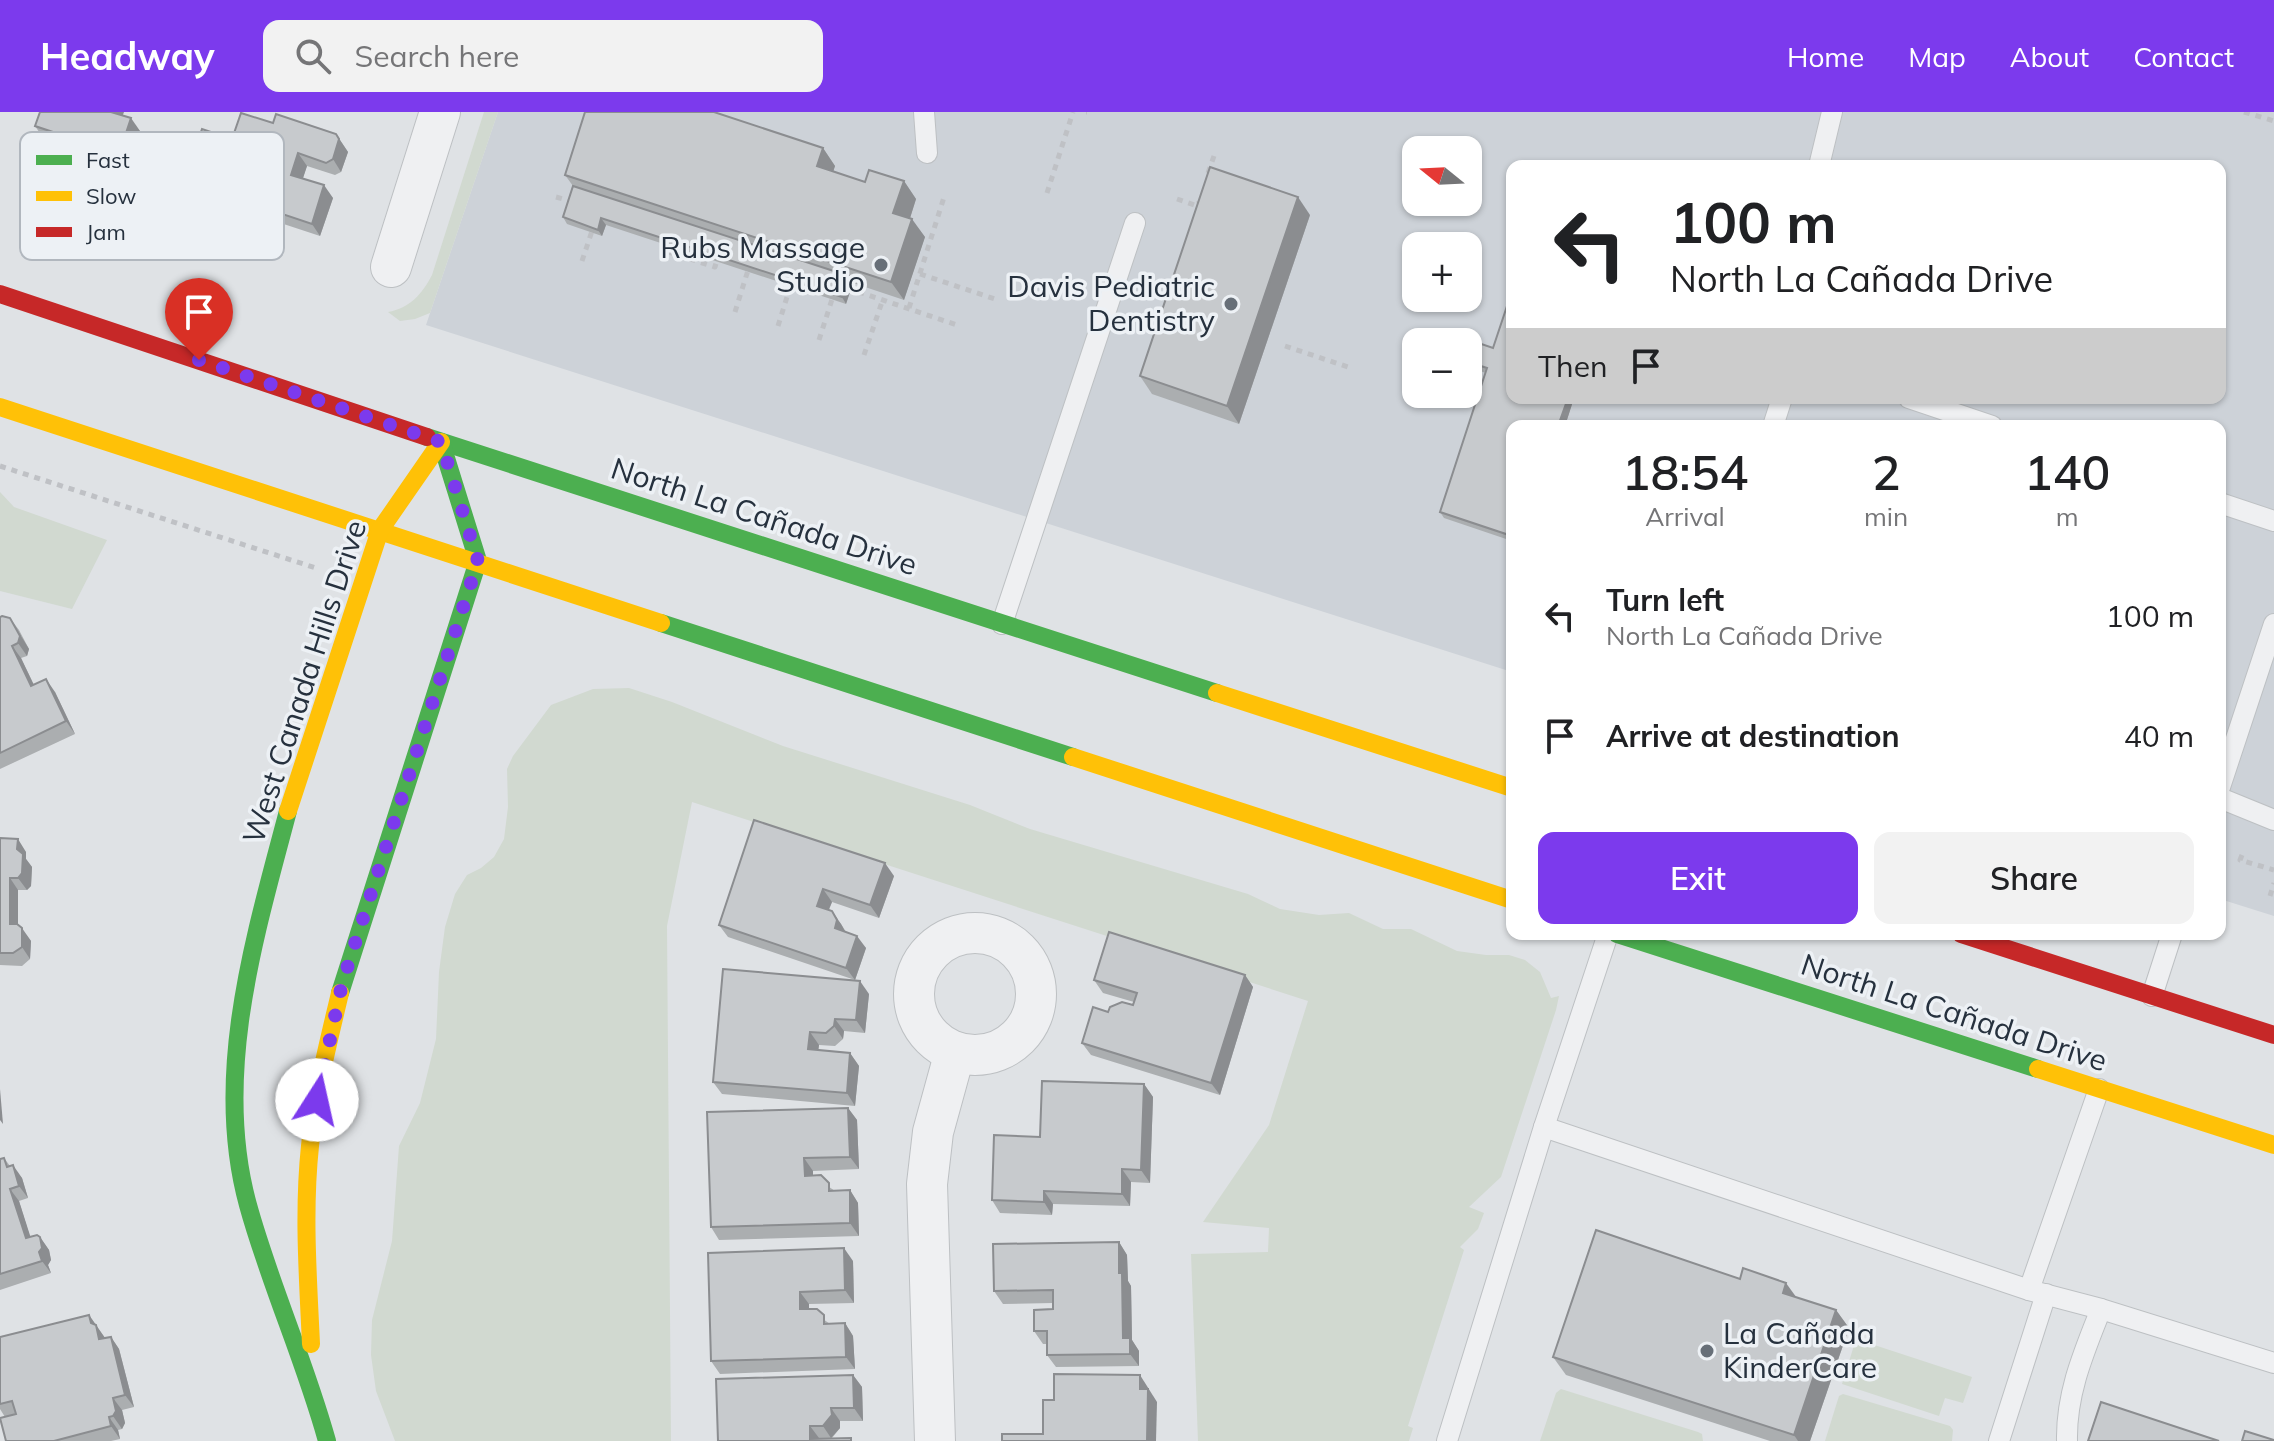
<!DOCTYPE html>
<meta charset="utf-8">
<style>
body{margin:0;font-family:Mulish,sans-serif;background:#f2f2f2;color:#202124;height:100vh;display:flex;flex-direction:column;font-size:30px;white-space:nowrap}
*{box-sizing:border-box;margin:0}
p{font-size:26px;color:#757577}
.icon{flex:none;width:44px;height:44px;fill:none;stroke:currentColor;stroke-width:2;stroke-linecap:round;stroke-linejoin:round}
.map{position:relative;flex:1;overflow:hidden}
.sheet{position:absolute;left:1506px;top:308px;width:720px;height:520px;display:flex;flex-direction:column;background:#fff;border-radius:16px;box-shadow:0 2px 6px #0004}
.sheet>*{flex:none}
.top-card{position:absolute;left:1506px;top:48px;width:720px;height:244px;border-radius:16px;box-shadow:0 2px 6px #0004;background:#fff;color:#202124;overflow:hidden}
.needle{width:52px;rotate:288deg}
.tools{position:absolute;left:1402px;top:24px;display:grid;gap:16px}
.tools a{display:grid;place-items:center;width:80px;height:80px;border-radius:16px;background:#fff;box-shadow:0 2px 6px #0004;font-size:40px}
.pin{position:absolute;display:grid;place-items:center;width:68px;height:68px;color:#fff;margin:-82px -34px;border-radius:50% 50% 50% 0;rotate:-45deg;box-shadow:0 0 8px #0007}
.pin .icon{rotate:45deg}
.me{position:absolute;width:88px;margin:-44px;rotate:10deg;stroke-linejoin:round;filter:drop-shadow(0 0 6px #0008)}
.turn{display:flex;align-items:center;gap:28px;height:168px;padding:0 32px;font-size:36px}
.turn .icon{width:104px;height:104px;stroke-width:2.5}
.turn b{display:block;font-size:56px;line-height:68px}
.then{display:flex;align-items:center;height:76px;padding:0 32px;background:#0003;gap:16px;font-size:30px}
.eta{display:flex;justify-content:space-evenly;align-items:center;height:136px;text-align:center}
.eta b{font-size:48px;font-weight:600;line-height:56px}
.button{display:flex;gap:16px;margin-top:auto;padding:16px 32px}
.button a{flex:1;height:92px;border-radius:16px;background:#7c3aed;color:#fff;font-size:32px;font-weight:600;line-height:92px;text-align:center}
.button a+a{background:#f2f2f2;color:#202124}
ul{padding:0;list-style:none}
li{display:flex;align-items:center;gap:24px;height:120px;padding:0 32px}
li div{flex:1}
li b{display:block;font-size:30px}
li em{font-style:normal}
header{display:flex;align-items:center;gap:48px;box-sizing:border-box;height:112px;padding:0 40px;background:#7c3aed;color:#fff}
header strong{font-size:38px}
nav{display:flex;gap:44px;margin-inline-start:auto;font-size:28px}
.search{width:560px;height:72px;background:#f2f2f2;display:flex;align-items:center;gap:20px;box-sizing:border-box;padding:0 28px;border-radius:16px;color:#757577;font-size:30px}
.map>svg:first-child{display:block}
</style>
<header>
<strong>Headway</strong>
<div class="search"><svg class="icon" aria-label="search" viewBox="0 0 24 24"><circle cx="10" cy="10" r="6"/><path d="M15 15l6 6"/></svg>Search here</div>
<nav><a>Home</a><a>Map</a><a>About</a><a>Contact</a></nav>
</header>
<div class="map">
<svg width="2274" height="1329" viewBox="0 0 2274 1329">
<rect width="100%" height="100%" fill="#dfe2e5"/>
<path fill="#cdd2d8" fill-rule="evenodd" d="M498 0H2274V804L2220 787V314H1512V560L426 213ZM1416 38H1468V90H1416ZM1512 54H2220V286H1512ZM1416 134H1468V186H1416ZM1416 230H1468V282H1416Z"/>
<g fill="#d1d9d0">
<path d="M484 0H498L430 201 415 207 400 209 388 200C410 196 422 182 432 163Z"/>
<polygon points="0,380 14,395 107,428 72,497 0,479"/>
<polygon points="629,576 672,590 783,634 970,693 1030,717 1248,782 1280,797 1319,803 1349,801 1383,817 1411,817 1457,839 1486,843 1509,843 1525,848 1540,860 1551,886 1559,884 1556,898 1501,1065 1469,1095 1484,1101 1478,1117 1460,1135 1464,1138 1408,1314 1413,1316 1409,1329 1198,1329 1191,1142 1268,1140 1269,1116 1203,1110 1269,1013 1308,889 692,690 667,814 671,1329 395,1329 376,1279 371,1243 372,1208 392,1129 399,1034 420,991 436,927 439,860 445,815 455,782 467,763 481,756 494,745 504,727 508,695 507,657 513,644 551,593 593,577"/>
<polygon points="1856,1227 1972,1265 1963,1291 1945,1286 1939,1304 1842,1272"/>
<polygon points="1561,1277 1698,1320 1702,1322 1703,1329 1540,1329 1556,1281"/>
<polygon points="1843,1282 1950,1314 1953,1318 1952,1329 1825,1329 1839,1284"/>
</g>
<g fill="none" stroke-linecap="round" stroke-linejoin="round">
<g stroke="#bdc0c3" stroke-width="22">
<g id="lane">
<polyline points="924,0 927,41"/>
<polyline points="1819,54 1832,0"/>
<polyline points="1909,286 1992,314"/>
<polyline points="1773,314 1782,286"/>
<polyline points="2220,391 2274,409"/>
<polyline points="1002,512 1135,111"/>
<polyline points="2220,675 2274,512"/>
<polyline points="2220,686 2274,708"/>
<polyline points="2152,884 2172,822"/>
<polyline points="1544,1015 2029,1178 2101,1197 2274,1251"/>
<polyline points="2029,1178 2099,977"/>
<polyline points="1447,1329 1544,1015 1608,822"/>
<polyline points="1999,1329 2046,1182"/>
<path d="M2067 1329C2066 1281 2084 1240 2101 1197"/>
</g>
</g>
<g stroke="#bdc0c3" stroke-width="42">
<g id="street">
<polyline points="391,155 440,0"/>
<circle cx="975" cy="882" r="61"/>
<polyline points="935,1329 927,1072 933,1020 955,940"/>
</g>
</g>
<g stroke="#bfc1c5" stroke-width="5" stroke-dasharray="6 6" stroke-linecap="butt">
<polyline points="1086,0 1087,0"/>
<polyline points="2244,0 2274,9"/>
<polyline points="1208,61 1214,44"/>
<polyline points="1047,81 1073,0"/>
<polyline points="556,85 574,90"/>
<polyline points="1177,87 1197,94 1199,90"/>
<polyline points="667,129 665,139 715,155 718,145"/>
<polyline points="582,149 593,116"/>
<polyline points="920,162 998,188"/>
<polyline points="847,176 960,214"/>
<polyline points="909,196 945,82"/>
<polyline points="735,200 749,155"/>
<polyline points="778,214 792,169"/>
<polyline points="819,228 834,181"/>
<polyline points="1285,234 1351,256"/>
<polyline points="864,243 883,187"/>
<polyline points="0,354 319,457"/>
<polyline points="2242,743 2240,748 2274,758"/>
<polyline points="2270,784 2274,771"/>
</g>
<use href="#lane" stroke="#eff0f2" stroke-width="20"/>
<use href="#street" stroke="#eff0f2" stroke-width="40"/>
<g stroke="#4caf50" stroke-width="18">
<polyline points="427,325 1217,581"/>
<polyline points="661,511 1073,645"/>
<path d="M288 699C255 824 212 963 248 1093 270 1173 305 1249 327 1329"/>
<polyline points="1617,822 2038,957"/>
<polyline points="340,881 478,449 441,330"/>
</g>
<g stroke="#ffc107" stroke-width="18">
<polyline points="0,295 661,511"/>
<polyline points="1217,581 1512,676"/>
<polyline points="1073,645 1512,788"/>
<polyline points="288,699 380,418 441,330"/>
<polyline points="2038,957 2274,1033"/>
<path d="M311 1232C308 1166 303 1100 310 1034 315 982 328 932 340 881"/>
</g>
<g stroke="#c62828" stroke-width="18">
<polyline points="0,182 427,325"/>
<polyline points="1961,822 2274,923"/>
</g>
</g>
<g fill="#abaeb0">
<polygon points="122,4 140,19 128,55 44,27 35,14"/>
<polygon points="273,11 336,22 348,40 341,60 335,63 307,54 303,66 333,86 320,124 193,82 184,69"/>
<polygon points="823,36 835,54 833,60 865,70 904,69 916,87 910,106 925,125 904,188 853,171 846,192 606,113 602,124 567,112 563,105 573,74 565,63"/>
<polygon points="1310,103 1239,312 1152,282 1140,264"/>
<polygon points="1468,230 1493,236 1512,286 1574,286 1565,314 1512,314 1512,429 1444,406 1440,400 1486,261 1468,255"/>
<polygon points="0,505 10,506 19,518 29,537 27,544 21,546 34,573 55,580 75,622 0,657"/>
<polygon points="754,708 894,764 879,806 832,790 829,798 841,812 846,820 866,836 855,868 728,825 719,813"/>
<polygon points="0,726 26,740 26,747 32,755 31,774 27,778 18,778 18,813 31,829 30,847 22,854 0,853"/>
<polygon points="1245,863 1253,875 1220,983 1091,943 1082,931 1108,900 1133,893 1134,890 1103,881 1094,868"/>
<polygon points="869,882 865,921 844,919 843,927 835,934 819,933 818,938 850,941 859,954 855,994 722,982 713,970"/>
<polygon points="1144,972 1153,985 1150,1071 1131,1070 1130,1094 1053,1092 1052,1103 1000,1101 992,1088 1040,1025"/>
<polygon points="848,996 857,1008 859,1057 813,1059 813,1064 835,1079 850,1078 858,1091 859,1124 719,1128 711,1115"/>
<polygon points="4,1046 10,1054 22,1066 28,1086 19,1089 30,1125 40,1125 49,1138 51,1148 48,1153 51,1161 0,1178 0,1047"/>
<polygon points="1119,1130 1127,1143 1128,1169 1131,1174 1132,1228 1139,1239 1139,1254 1056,1255 1047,1243 1047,1232 1043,1232 1034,1219 1053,1197 1053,1191 1003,1192 994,1179"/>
<polygon points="708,1141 853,1149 854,1191 809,1192 809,1197 830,1212 845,1211 853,1224 855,1257 720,1262 711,1249"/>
<polygon points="1740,1167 1836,1198 1849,1216 1810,1329 1770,1329 1566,1263 1553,1245"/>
<polygon points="89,1203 105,1226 111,1225 119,1237 134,1295 122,1298 125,1311 122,1317 118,1318 120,1327 111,1329 6,1329 5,1305 0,1297 0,1225"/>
<polygon points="853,1263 862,1275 863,1309 840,1309 840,1316 832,1326 718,1329"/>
</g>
<g fill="#8b8d90">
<polygon points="111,0 124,0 119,13"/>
<polygon points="131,6 140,19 128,55 119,42"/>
<polygon points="336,22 348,40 341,60 333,47"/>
<polygon points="823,36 835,54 829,72 817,54"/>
<polygon points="298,41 307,54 300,75 291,63"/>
<polygon points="904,69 916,87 906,119 893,101"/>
<polygon points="324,73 333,86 320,124 312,112"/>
<polygon points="1298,85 1310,103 1239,312 1227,294"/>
<polygon points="601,106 606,113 602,124 598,118"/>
<polygon points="912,107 925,125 904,188 891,170"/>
<polygon points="849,164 853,171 846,192 842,185"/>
<polygon points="1568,286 1574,286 1565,314 1558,314"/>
<polygon points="10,506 29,537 27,544 18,531"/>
<polygon points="12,534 21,546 40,586 31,574"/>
<polygon points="46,567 55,580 75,622 66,609"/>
<polygon points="18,727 26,740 26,747 32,755 31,774 27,778 18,766"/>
<polygon points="885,751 894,764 879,806 870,793"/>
<polygon points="10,766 18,778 18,825 10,812"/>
<polygon points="823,777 832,790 825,806 817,794"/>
<polygon points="832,799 841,812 846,821 835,816"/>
<polygon points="22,816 31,829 30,847 22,835"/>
<polygon points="857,824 866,836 855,868 846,856"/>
<polygon points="1245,863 1253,875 1220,983 1211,971"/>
<polygon points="860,869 869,882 865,921 856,908"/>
<polygon points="835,907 844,919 843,927 834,914"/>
<polygon points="810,920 819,933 817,950 808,937"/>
<polygon points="850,941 859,954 855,994 847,981"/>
<polygon points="1144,972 1153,985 1150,1071 1141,1058"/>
<polygon points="0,977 3,1012 0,1008"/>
<polygon points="848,996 857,1008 859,1057 850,1045"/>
<polygon points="804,1046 813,1059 813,1077 805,1064"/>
<polygon points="13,1053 22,1066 28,1086 19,1074"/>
<polygon points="1122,1057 1131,1070 1130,1094 1122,1082"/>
<polygon points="10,1077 19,1089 35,1139 26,1126"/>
<polygon points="850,1078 858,1091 859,1124 850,1111"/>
<polygon points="1044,1079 1053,1092 1052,1103 1044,1090"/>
<polygon points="40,1125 49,1138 51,1148 48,1153 51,1161 42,1149 39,1140"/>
<polygon points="1119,1130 1127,1143 1128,1169 1131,1174 1132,1228 1139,1239 1139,1254 1130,1242 1123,1226 1119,1161"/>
<polygon points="844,1136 853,1149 854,1191 845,1178"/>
<polygon points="1786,1171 1799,1189 1783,1181"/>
<polygon points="800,1180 809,1192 809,1209 800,1197"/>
<polygon points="1836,1198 1849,1216 1810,1329 1798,1329 1794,1323"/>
<polygon points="89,1203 105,1226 99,1227 91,1211"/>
<polygon points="845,1211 853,1224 855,1257 846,1245"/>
<polygon points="111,1225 119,1237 134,1295 125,1283"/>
<polygon points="853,1263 862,1275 863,1309 854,1296"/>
<polygon points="1140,1263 1157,1290 1156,1329 1147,1329 1140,1277"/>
<polygon points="113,1286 122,1298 125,1311 122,1317 113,1304"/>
<polygon points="831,1296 840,1309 840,1316 831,1326 823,1314"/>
<polygon points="109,1305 118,1318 120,1327 111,1314"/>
<polygon points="810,1314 819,1326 810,1327"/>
</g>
<g fill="#c7cacd" stroke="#8b8d90" stroke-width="2">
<polygon points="40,0 111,0 131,6 119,42 35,14"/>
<polygon points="585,0 714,0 823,36 817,54 865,70 869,58 904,69 893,101 912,107 891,170 565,63"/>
<polygon points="241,1 273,11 276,2 336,22 339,27 333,47 326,51 298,41 291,63 324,73 312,112 184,69 202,17 232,27"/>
<polygon points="1210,55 1298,85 1227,294 1140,264"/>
<polygon points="573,74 849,164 842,185 601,106 598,118 563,105"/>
<polygon points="1512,179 1512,286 1568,286 1558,314 1512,314 1512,424 1440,400 1487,256 1468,250 1468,230 1453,230 1455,223 1493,236"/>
<polygon points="2,504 10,506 20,524 18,531 12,534 31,574 46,567 66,609 0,641 0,505"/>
<polygon points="754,708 885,751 870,793 823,777 817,794 832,799 837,808 835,816 857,824 846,856 719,813"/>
<polygon points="0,726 18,727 17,737 23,742 22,761 18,766 10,766 10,812 17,812 22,816 22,835 13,841 0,841"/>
<polygon points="1109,820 1245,863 1211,971 1082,931 1093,895 1108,900 1110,895 1122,890 1133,893 1137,881 1094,868"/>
<polygon points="723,857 860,869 856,908 835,907 834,914 826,921 810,920 808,937 850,941 847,981 713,970"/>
<polygon points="1042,969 1144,972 1141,1058 1122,1057 1122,1082 1044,1079 1044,1090 992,1088 994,1023 1040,1025"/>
<polygon points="848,996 850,1045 804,1046 805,1064 821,1063 829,1071 829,1079 850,1078 850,1111 711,1115 707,1000"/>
<polygon points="4,1046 7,1055 13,1053 19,1074 10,1077 26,1126 37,1123 40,1125 42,1136 39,1140 42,1149 0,1162 0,1047"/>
<polygon points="1596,1118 1740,1167 1743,1156 1786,1171 1783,1181 1836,1198 1794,1323 1553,1245"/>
<polygon points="1119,1130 1119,1161 1122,1161 1123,1226 1130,1226 1130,1242 1047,1243 1047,1219 1034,1219 1034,1198 1053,1197 1053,1178 994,1179 993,1132"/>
<polygon points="844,1136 845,1178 800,1180 800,1197 817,1197 824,1203 824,1212 845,1211 846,1245 711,1249 708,1141"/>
<polygon points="89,1203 91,1211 96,1213 99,1227 111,1225 125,1283 113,1286 116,1299 113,1304 109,1305 111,1314 54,1329 6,1329 0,1306 16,1302 12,1289 0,1292 0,1225"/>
<polygon points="1054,1262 1140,1263 1140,1277 1148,1277 1147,1329 1002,1329 1002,1322 1043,1322 1043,1288 1054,1288"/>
<polygon points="853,1263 854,1296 831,1296 832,1303 823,1314 810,1314 810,1327 851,1326 851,1329 718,1329 716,1267"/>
<polygon points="2101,1290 2219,1329 2088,1329"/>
<polygon points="2245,1319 2274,1328 2274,1329 2242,1329"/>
</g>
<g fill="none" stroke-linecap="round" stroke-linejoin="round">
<polyline stroke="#7c3aed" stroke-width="14" stroke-dasharray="0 25.2" points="199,248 441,330 478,449 342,872 317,988"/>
</g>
<g fill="#676f78" stroke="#edf1f5" stroke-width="3">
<circle cx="881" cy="153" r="8"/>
<circle cx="1231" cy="192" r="8"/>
<circle cx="1707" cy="1239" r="8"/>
</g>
<g text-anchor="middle" stroke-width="7" stroke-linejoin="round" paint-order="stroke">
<g font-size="30" fill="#26313e" stroke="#edf1f5" text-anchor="end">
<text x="865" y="146">Rubs Massage<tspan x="865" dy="34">Studio</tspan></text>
<text x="1215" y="185">Davis Pediatric<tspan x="1215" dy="34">Dentistry</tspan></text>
<text x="1723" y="1232" text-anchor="start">La Cañada<tspan x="1723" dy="34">KinderCare</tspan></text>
</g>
<g font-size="30" fill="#26313e" stroke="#edf1f5">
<text transform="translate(764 405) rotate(18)" y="10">North La Cañada Drive</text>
<text transform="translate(305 570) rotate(-72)" y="10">West Canada Hills Drive</text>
<text transform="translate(1954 901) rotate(18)" y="10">North La Cañada Drive</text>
</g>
</g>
<rect x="20" y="20" width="264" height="128" rx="12" fill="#edf1f5" stroke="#b1b7be" stroke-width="2"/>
<rect x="36" y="43" width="36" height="10" fill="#4caf50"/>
<rect x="36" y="79" width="36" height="10" fill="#ffc107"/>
<rect x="36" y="115" width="36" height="10" fill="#c62828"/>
<g font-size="22" fill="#26313e">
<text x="86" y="56">Fast</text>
<text x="86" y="92">Slow</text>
<text x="86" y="128">Jam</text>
</g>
</svg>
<div class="tools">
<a><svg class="needle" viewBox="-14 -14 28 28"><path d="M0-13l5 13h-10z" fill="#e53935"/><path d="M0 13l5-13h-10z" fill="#757577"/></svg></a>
<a>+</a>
<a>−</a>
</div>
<div class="pin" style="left:199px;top:248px;background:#d93025"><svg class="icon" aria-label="arrive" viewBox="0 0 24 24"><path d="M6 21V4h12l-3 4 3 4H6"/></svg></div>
<svg class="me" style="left:317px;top:988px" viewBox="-20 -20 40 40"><circle r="19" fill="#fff"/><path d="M0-13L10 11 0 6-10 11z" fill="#7c3aed"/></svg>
<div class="top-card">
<div class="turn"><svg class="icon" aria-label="left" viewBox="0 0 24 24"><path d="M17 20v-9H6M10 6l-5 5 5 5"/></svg><div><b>100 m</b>North La Cañada Drive</div></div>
<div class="then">Then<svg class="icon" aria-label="arrive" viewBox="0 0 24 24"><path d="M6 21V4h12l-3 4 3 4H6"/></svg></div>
</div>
<section class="sheet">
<div class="eta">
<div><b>18:54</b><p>Arrival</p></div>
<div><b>2</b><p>min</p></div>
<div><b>140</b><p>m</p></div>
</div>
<ul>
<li><svg class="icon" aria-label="left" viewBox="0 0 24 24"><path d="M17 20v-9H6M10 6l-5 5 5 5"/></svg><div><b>Turn left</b><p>North La Cañada Drive</p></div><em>100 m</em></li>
<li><svg class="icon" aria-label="arrive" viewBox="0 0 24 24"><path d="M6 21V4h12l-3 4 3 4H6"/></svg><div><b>Arrive at destination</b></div><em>40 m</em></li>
</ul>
<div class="button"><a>Exit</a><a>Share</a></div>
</section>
</div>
